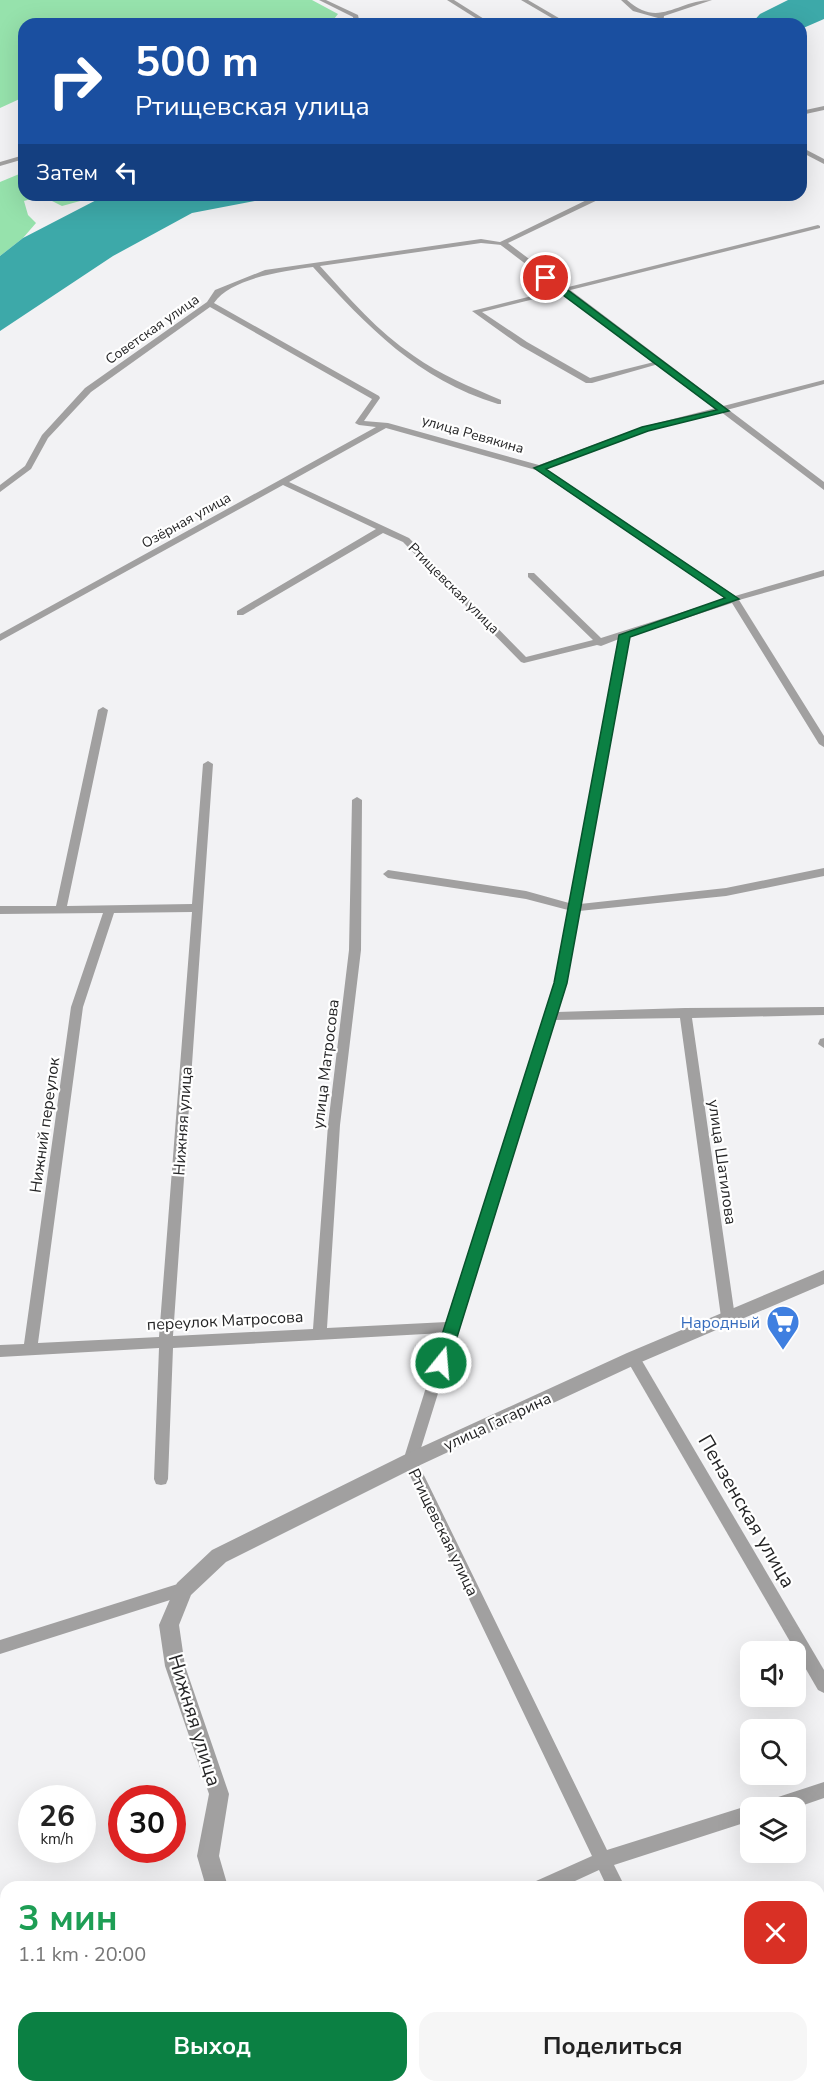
<!DOCTYPE html>
<html lang="ru">
<meta charset="utf-8">
<style>
body{margin:0;font-family:"Nunito Sans",sans-serif;background:#f6f6f6;color:#222;height:100vh;display:flex;flex-direction:column;font-size:22px;white-space:nowrap}
*{box-sizing:border-box;margin:0}
p{font-size:20px;color:#767676}
.icon{flex:none;width:33px;height:33px;fill:none;stroke:currentColor;stroke-width:2;stroke-linecap:round;stroke-linejoin:round}
.map{position:relative;flex:1;overflow:hidden}
.side{position:absolute;left:0px;top:1881px;width:825px;height:212px;display:flex;flex-direction:column;background:#fff;border-radius:18px 18px 0 0;box-shadow:0 6px 24px #0002}
.side>*{flex:none}
.top-card{position:absolute;left:18px;top:18px;width:789px;height:183px;border-radius:18px;box-shadow:0 6px 24px #0002;background:#1a4fa0;color:#fff;overflow:hidden}
.tools{position:absolute;left:740px;top:1641px;display:grid;gap:12px}
.tools a{display:grid;place-items:center;width:66px;height:66px;border-radius:12px;background:#fff;box-shadow:0 6px 24px #0002;font-size:30px}
.speed{position:absolute;left:18px;top:1785px;display:flex;gap:12px;font-size:30px;font-weight:700;text-align:center}
.speed>*{display:grid;place-content:center;width:78px;height:78px;border-radius:50%;background:#fff;box-shadow:0 6px 24px #0002;line-height:1}
.speed small{font-size:15px;font-weight:400}
.speed .limit{border:9px solid #d22;background:#fff;color:#111}
.pin{position:absolute;display:grid;place-items:center;width:51px;height:51px;color:#fff;margin:-26px;border:3px solid #fff;border-radius:50%;box-shadow:0 2px 6px #0007}
.me{position:absolute;width:66px;margin:-33px;rotate:17deg;stroke-linejoin:round;filter:drop-shadow(0 0 4px #0008)}
.turn{display:flex;align-items:center;gap:21px;height:126px;padding:0 18px;font-size:27px}
.turn .icon{width:78px;height:78px;stroke-width:2.5}
.turn b{display:block;font-size:42px;line-height:51px}
.then{display:flex;align-items:center;height:57px;padding:0 18px;background:#0003;gap:12px;font-size:22px}
.round{display:grid;place-items:center;flex:none;width:63px;height:63px;border-radius:18px;background:#f6f6f6}
.overview{display:flex;align-items:center;justify-content:space-between;height:102px;padding:0 18px}
h1{font-size:36px;font-weight:700;line-height:45px;color:#1e9e55}
.button{display:flex;gap:12px;margin-top:auto;padding:12px 18px}
.button a{flex:1;height:69px;border-radius:18px;background:#0b8043;color:#fff;font-size:24px;font-weight:700;line-height:69px;text-align:center}
.button a+a{background:#f6f6f6;color:#222}
.map>svg:first-child{display:block}
</style>
<div class="map">
<svg width="824" height="2092" viewBox="0 0 824 2092">
<rect width="100%" height="100%" fill="#f2f2f4"/>
<g fill="#96e2ac">
<polygon points="0,0 312,0 338,14 330,24 24,24 24,97 0,108"/>
<polygon points="24,172 24,195 102,195 62,206 42,196 24,201 28,215 36,223 23,238 0,256 0,182"/>
</g>
<g fill="#3da9a9">
<polygon points="788,0 824,0 824,19 801,29 801,24 751,24 760,14"/>
<polygon points="106,195 286,195 192,213 113,256 0,331 0,256 23,238"/>
</g>
<g fill="none" stroke-linecap="round" stroke-linejoin="round">
<g fill="#a1a0a0" fill-rule="evenodd">
<polygon points="319,0 326,0 358,15 360,24 354,24 353,17"/>
<polygon points="447,0 454,0 492,24 485,24"/>
<polygon points="521,0 528,0 569,24 562,24"/>
<path d="M621 0H627C659 29 677 0 712 0L664 16 663 24H657L658 18 633 11Z"/>
<polygon points="801,147 824,159 824,164 801,152"/>
<polygon points="24,155 24,159 0,166 0,162"/>
<polygon points="818,225 820,226 820,228 482,312 527,342 590,378 658,361 662,363 592,383 586,383 521,346 472,311"/>
<path d="M481 239 506 243 502 245 481 243 320 266C349 298 378 332 414 356 440 375 471 387 501 400V404H498C417 379 368 327 313 267 284 271 231 278 214 303L379 396 380 398 364 421 388 423 539 465 642 427 824 380V384L648 431 545 469 735 596 824 570V576L739 600 824 736V747L819 744 732 603 629 637 580 904 726 888 824 868V876L726 896 579 911 566 983 557 1012 685 1008 824 1007V1015L692 1018 735 1317 733 1321 728 1323 723 1321 721 1317 680 1018 554 1020 417 1461 607 1850 750 1805 756 1807 750 1808V1821L614 1865 625 1887H607L599 1870 562 1887H533L536 1881 592 1856 403 1461 443 1333 173 1348 168 1479 166 1484 161 1485 156 1484 154 1479 159 1348 0 1357V1345L24 1344 71 1007 103 913 0 914V906H56L98 710 103 707 108 710 67 906 192 904 203 764 208 761 213 764 173 1336 313 1329 328 1125 349 950 352 800 357 797 362 800 361 950 340 1125 327 1328 447 1322 554 983 568 910 526 899 388 878 383 874 388 870 526 891 569 903 619 639 601 646 597 645 524 663 521 662 403 542 383 533 243 615H237V611L376 529 283 485 0 641V634L376 427 359 425 355 423 372 399 210 307 91 392 48 438 31 469 0 492V485L25 466 42 435 85 388 207 302 215 290 265 270ZM386 428 536 470 727 598 601 638 534 573H528V577L593 640 526 657 409 538 289 482ZM192 912 159 1337 38 1343 83 1007 114 913Z"/>
<polygon points="824,1038 824,1048 818,1044 820,1039"/>
<polygon points="633,1352 638,1354 824,1670 824,1693 818,1690 628,1362 626,1358 628,1354"/>
<polygon points="184,1582 189,1584 192,1589 189,1594 0,1654 0,1640"/>
<polygon points="824,1782 824,1798 795,1808 761,1808 763,1802 769,1800"/>
<polygon points="712,2086 731,2086 733,2092 714,2092"/>
</g>
<g fill="#a1a0a0" fill-rule="evenodd">
<polygon points="824,106 824,110 801,115 801,111"/>
<polygon points="597,195 608,195 508,243 824,482 824,490 498,243"/>
<polygon points="824,1270 824,1284 639,1363 416,1467 226,1562 191,1595 179,1625 185,1666 229,1794 219,1856 228,1887 206,1887 197,1856 209,1794 165,1666 159,1625 177,1583 212,1550 404,1455 627,1353"/>
<polygon points="311,2086 334,2086 337,2092 313,2092"/>
</g>
</g>
<polygon fill="#0b8043" stroke="#07532c" stroke-width="1.5" points="543,276 549,276 729,411 648,431 546,469 739,599 630,637 567,983 449,1363 447,1368 435,1368 433,1363 554,983 619,635 725,598 534,468 642,427 717,410 543,280"/>
<defs>
<g id="supermarket-pin" transform="scale(1.725)"><path d="M0 17L-7.5 6A9.5 9.5 0 1 1 7.5 6Z" fill="#3f7fe0" stroke="#fff"/><path d="M-6-5.5h2.5l.6 2H6L4.5 2H-2.5L-4.4-4H-6ZM-1.5 3.2a1.3 1.3 0 1 0 .1 0ZM3 3.2a1.3 1.3 0 1 0 .1 0Z" fill="#fff"/></g>
</defs>
<g fill-rule="evenodd">
<use href="#supermarket-pin" x="783" y="1322"/>
</g>
<g text-anchor="middle" stroke-width="4.5" stroke-linejoin="round" paint-order="stroke">
<g font-size="14" fill="#252526" stroke="#fff">
<text transform="translate(152 329) rotate(-35)" y="5">Советская улица</text>
<text transform="translate(473 434) rotate(16)" y="5">улица Ревякина</text>
<text transform="translate(186 520) rotate(-29)" y="5">Озёрная улица</text>
<text transform="translate(454 588) rotate(45)" y="5">Ртищевская улица</text>
</g>
<g font-size="16" fill="#252526" stroke="#fff">
<text transform="translate(325 1064) rotate(-83)" y="6">улица Матросова</text>
<text transform="translate(182 1121) rotate(-86)" y="6">Нижняя улица</text>
<text transform="translate(44 1125) rotate(-82)" y="6">Нижний переулок</text>
<text transform="translate(723 1162) rotate(82)" y="6">улица Шатилова</text>
<text transform="translate(225 1320) rotate(-3)" y="6">переулок Матросова</text>
<text transform="translate(497 1421) rotate(-25)" y="6">улица Гагарина</text>
<text transform="translate(444 1532) rotate(64)" y="6">Ртищевская улица</text>
</g>
<g font-size="16" fill="#366cbe" stroke="#fff" text-anchor="end">
<text x="760" y="1328">Народный</text>
</g>
<g font-size="20" fill="#252526" stroke="#fff">
<text transform="translate(747 1511) rotate(60)" y="7">Пензенская улица</text>
<text transform="translate(195 1720) rotate(73)" y="7">Нижняя улица</text>
</g>
</g>
</svg>
<div class="tools">
<a><svg class="icon" aria-label="sound" viewBox="0 0 24 24"><path d="M4 9h4l5-4v14l-5-4H4zM17 9q2 3 0 6"/></svg></a>
<a><svg class="icon" aria-label="search" viewBox="0 0 24 24"><circle cx="10" cy="10" r="6"/><path d="M15 15l6 6"/></svg></a>
<a><svg class="icon" aria-label="layers" viewBox="0 0 24 24"><path d="M12 4l9 5-9 5-9-5zM3 14l9 5 9-5"/></svg></a>
</div>
<div class="speed"><div>26<small>km/h</small></div><div class="limit">30</div></div>
<div class="pin" style="left:546px;top:278px;background:#d93025"><svg class="icon" aria-label="arrive" viewBox="0 0 24 24"><path d="M6 21V4h12l-3 4 3 4H6"/></svg></div>
<svg class="me" style="left:441px;top:1363px" viewBox="-20 -20 40 40"><circle r="17" fill="#0b8043" stroke="#fff" stroke-width="3"/><path d="M0-11L8 9 0 5-8 9z" fill="#fff"/></svg>
<div class="top-card">
<div class="turn"><svg class="icon" aria-label="right" viewBox="0 0 24 24"><path d="M7 20v-9h11M14 6l5 5-5 5"/></svg><div><b>500 m</b>Ртищевская улица</div></div>
<div class="then">Затем<svg class="icon" aria-label="left" viewBox="0 0 24 24"><path d="M17 20v-9H6M10 6l-5 5 5 5"/></svg></div>
</div>
<section class="side">
<div class="overview"><div><h1>3 мин</h1><p>1.1 km · 20:00</p></div><a class="round" style="background:#d93025;color:#fff"><svg class="icon" aria-label="close" viewBox="0 0 24 24"><path d="M6 6l12 12M18 6L6 18"/></svg></a></div>
<div class="button"><a>Выход</a><a>Поделиться</a></div>
</section>
</div>
